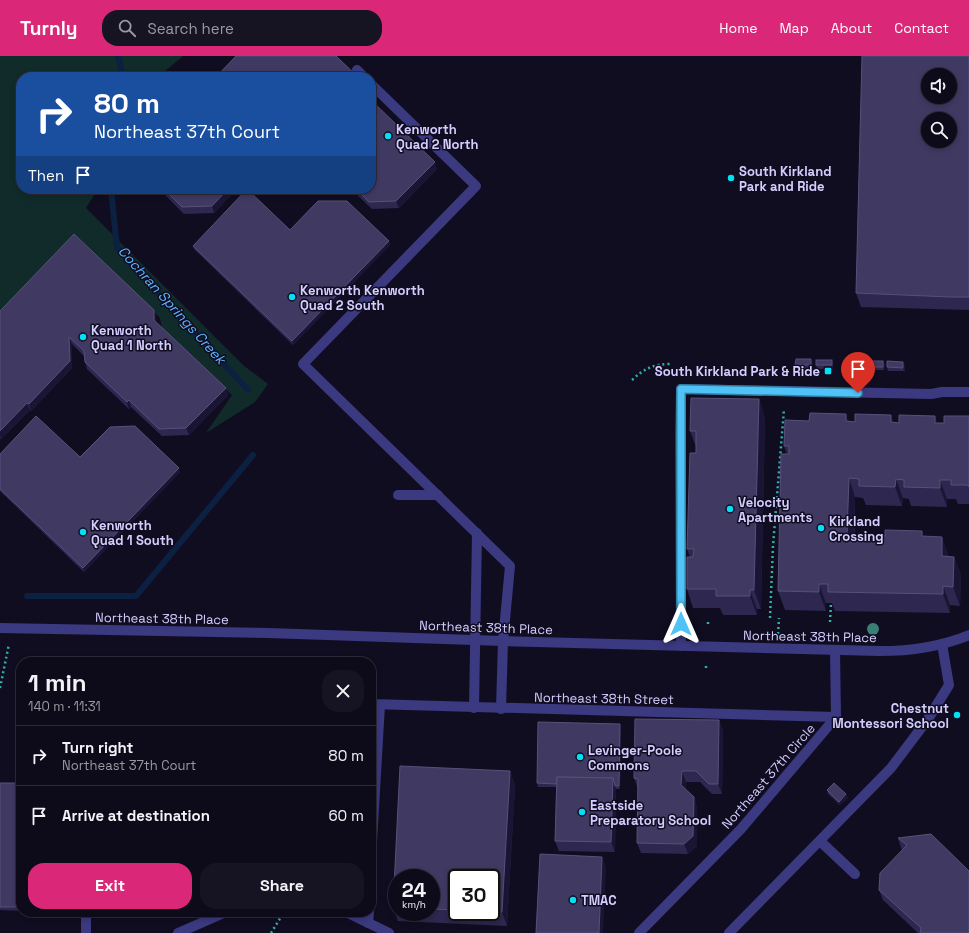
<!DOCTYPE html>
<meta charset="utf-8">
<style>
body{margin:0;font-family:"Space Grotesk",sans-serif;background:#161322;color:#f1f3f6;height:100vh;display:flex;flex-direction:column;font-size:15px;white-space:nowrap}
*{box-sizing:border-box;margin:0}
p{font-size:13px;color:#9a9aa2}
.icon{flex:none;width:22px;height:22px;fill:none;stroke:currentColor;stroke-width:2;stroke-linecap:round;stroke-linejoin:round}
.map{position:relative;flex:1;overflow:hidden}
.details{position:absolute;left:16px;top:601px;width:360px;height:260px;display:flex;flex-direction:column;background:#0d0a19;border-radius:16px;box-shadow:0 2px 6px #0003,0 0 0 1px #2d2b38}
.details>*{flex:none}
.hud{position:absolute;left:16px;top:16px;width:360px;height:122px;border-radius:16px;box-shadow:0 2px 6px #0003,0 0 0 1px #2d2b38;background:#1a4fa0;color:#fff;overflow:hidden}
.fabs{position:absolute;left:921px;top:12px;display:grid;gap:8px}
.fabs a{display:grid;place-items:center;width:36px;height:36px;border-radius:50%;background:#0d0a19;box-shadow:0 2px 6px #0003,0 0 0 1px #2d2b38;font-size:20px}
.speed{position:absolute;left:388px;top:813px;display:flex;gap:8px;font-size:20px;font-weight:700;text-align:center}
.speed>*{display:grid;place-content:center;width:52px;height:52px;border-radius:50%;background:#0d0a19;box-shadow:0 2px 6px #0003,0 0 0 1px #2d2b38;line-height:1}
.speed small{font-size:10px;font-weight:400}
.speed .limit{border:2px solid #111;border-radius:6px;background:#fff;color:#111}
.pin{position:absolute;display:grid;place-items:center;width:34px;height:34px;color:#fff;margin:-41px -17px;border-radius:50% 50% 50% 0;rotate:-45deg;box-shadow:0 0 4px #0007}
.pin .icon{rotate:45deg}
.me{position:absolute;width:44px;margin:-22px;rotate:0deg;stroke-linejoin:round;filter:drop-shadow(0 0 3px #0008)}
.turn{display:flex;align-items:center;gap:14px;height:84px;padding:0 12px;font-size:18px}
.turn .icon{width:52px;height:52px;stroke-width:2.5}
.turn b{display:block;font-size:28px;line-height:34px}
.then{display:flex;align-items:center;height:38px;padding:0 12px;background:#0003;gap:8px;font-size:15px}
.round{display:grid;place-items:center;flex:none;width:42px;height:42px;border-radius:16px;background:#161322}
.head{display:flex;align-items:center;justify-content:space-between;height:68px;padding:0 12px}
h1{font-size:24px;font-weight:700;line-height:30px}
.action{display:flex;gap:8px;margin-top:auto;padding:8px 12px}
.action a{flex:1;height:46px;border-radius:16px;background:#db2777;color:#fff;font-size:16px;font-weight:700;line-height:46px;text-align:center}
.action a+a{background:#161322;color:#f1f3f6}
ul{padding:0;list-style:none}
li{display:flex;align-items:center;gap:12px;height:60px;padding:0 12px;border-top:1px solid #2d2b38}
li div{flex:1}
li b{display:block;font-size:15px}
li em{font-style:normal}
header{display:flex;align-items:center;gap:24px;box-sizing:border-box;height:56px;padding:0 20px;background:#db2777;color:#fff}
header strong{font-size:19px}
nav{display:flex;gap:22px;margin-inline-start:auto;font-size:14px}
.search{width:280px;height:36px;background:#161322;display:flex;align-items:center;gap:10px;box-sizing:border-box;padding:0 14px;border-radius:16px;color:#9a9aa2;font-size:15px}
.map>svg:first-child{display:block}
</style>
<header>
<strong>Turnly</strong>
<div class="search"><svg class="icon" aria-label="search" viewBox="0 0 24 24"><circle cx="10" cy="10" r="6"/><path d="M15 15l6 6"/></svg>Search here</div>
<nav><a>Home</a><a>Map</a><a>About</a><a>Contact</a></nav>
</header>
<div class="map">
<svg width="969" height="877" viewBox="0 0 969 877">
<rect width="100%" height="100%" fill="#110d21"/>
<polygon fill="#112b2a" points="0,0 183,0 158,21 21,21 21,133 98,133 86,152 243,309 268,328 255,346 206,377 232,339 162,272 160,262 76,180 0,256"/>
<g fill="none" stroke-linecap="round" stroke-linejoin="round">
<g stroke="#0c2042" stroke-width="6">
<polyline points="118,0 123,21"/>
<polyline points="111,133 117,192 248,334"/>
<polyline points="27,540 136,540 253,399"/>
</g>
<g stroke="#2fb1a9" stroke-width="2.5" stroke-dasharray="2 3" stroke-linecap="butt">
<polyline points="785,318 785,313"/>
<path d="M632 324C644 313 653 308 670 308"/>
<polyline points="770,562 773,490 784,353"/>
<polyline points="830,566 831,547"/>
<polyline points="708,568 708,564"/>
<polyline points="778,578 779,562"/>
<polyline points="706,612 706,610"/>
<polyline points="0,632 9,588"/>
<polyline points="271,877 284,856"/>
</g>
<g stroke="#3b3980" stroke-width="10">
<polyline points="357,14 364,21"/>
<polyline points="371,28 476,130 303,308 510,510 503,585 501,653"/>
<polyline points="398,439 438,439"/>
<path d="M0 572 268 577 503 585 879 595C911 595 940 591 969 579"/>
<polyline points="681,590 680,378 681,333 931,338 942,336 969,336"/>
<polyline points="371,648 836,661"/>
<polyline points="474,652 477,477"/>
<polyline points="820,785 855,818"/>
<polyline points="371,803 380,649"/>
<polyline points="346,856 389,877"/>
<polyline points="368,867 369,856"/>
<polyline points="86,877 86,856"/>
<polyline points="178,877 226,856"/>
<polyline points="639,877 741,773 836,661 835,594"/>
<polyline points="729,877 891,712 928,663 949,629 942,588"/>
</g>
</g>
<circle fill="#3a7f76" cx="873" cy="573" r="6"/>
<g fill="#2e274f" fill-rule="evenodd">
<polygon points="969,0 969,254 861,251 856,237"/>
<polygon points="437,113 399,152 372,153 351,133 371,133"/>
<polygon points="159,133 237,133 214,157 184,158"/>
<polygon points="290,174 389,185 390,189 293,289 194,193 193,190"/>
<polygon points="0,255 156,261 156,267 226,332 228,339 189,379 162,380 131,351 129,353 87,313 85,306 84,300 72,288 72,312 31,355 30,354 1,383 0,383"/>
<polygon points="883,305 885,309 884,314 869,314 867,311"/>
<polygon points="903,306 905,310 905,315 888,315 887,311"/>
<polygon points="813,307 812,313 797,312 795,309"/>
<polygon points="833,308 833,313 817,313 816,309"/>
<polygon points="759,343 765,362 761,553 757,553 757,559 723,559 720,552 693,552 687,533 690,501 687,493 696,397 696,391 690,375"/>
<polygon points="969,360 969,448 958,448 956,443 947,443 947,451 911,450 909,443 903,442 902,450 866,449 863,442 855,441 855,479 924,480 949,500 954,501 961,519 960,550 950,549 950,557 835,555 832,547 826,547 826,555 785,554 778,535 787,398 784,390 809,365 944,367"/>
<polygon points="0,398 180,416 84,516 0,435"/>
<polygon points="719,664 723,675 722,738 712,738 700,726 686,726 685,733 694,741 697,752 697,790 688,798 641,797 637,787 638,733 634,722"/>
<polygon points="621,672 620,733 616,733 615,796 559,795 555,785 556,731 538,731 537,727"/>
<path d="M400 710 510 715 515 729 507 870 398 865 393 851ZM397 822H431V856H397ZM457 822H491V856H457Z"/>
<polygon points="0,727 21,727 21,855 0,854"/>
<polygon points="827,734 846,738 848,742 840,749 828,738"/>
<polygon points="898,782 969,815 969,877 918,877 883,844 879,834 903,794 901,792"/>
</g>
<g fill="#1b1535">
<polygon points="435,106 437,113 399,152 396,145"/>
<polygon points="228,133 237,133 214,157 212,150"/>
<polygon points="389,185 390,189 293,289 292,285"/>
<polygon points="154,254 156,261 157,271 154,264"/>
<polygon points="69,281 72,288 72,312 31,355 29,348"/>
<polygon points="811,303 813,307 812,313 811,309"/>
<polygon points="832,304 833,308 833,313 832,309"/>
<polygon points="883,305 885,309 884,314 883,311"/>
<polygon points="903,306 905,310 905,315 903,312"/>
<polygon points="226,332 228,339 189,379 186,372"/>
<polygon points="759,343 765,362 761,553 754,534"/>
<polygon points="129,344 131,351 129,353 127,346"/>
<polygon points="27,347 30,354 1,383 0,379 0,375"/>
<polygon points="846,358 853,377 846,365"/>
<polygon points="891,359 898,378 891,366"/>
<polygon points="935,360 942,379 935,367"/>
<polygon points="179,412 180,416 84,516 83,512"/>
<polygon points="849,422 855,441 854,498 847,479"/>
<polygon points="896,423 903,442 902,450 895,431"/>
<polygon points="940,424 947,443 947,451 940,432"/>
<polygon points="942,481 949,500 949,519 942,500"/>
<polygon points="954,501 961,519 960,550 953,531"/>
<polygon points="819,528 826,547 826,555 819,536"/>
<polygon points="943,530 950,549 950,557 943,538"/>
<polygon points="750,534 757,553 757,559 750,540"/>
<polygon points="719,664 723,675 722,738 718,728"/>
<polygon points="620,668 621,672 620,733 619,730"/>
<polygon points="510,715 515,729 507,870 502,856"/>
<polygon points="682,715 686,726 685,739 681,729"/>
<polygon points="613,722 616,733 615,796 611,786"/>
<polygon points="846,738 848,742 840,749 839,746"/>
<polygon points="694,741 697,752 697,790 688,798 684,788"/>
<polygon points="602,801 606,811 603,877 599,877"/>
</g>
<g fill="#403962" stroke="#57507a" fill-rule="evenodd">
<polygon points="236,0 336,0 358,21 216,21"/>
<path d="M862 0H969V241H950L856 237ZM928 19H950V41H928ZM928 63H950V85H928Z"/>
<polygon points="371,44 435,106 396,145 369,146 356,133 371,133"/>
<polygon points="164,133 228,133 212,150 182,151"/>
<polygon points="247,133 290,174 318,145 347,145 389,185 292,285 193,190"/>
<polygon points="74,178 154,254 154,264 226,332 186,372 159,373 129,344 127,346 85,306 84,295 69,281 70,305 29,348 27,347 0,375 0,255"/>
<polygon points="796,303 811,303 811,309 795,309"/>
<rect x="816" y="304" width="16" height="5"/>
<rect x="867" y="305" width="16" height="6"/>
<polygon points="887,305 903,306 903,312 887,311"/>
<polygon points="691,342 759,343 754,534 750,534 750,540 716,540 716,533 687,533 687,501 693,501 694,493 687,493 690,397 696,397 696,375 690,375"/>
<polygon points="810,357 846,358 846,365 855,366 855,358 891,359 891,366 899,367 899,359 935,360 935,367 944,367 944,360 969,360 969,431 967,429 951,429 951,424 940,424 940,432 904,431 904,424 896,423 895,431 859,430 859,423 849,422 847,479 885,480 885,474 922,475 922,480 942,481 942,500 954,501 953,531 943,530 943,538 828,536 828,528 819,528 819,536 778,535 781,398 789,398 789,390 784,390 785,364 809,365"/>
<polygon points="36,360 80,401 110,371 135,370 179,412 83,512 0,433 0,398"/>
<polygon points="635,663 719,664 718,728 709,728 696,715 682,715 681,729 694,741 693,780 684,788 637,787 638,723 634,722"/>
<polygon points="538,666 620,668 619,730 615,730 613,722 557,721 556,728 537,727"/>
<polygon points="400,710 510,715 502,856 491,856 491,822 457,822 457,854 431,853 431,822 397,822 397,851 393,851"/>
<polygon points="557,721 613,722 611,786 555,785"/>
<rect x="0" y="727" width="21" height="124"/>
<polygon points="834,727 846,738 839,746 827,734"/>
<polygon points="931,778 969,815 969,877 920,877 921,872 879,834 880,817 907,789 898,782"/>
<polygon points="540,798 602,801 599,877 536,877"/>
</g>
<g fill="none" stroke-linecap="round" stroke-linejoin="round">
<g stroke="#337fa1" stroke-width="10">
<polyline id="route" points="681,568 681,333 858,337"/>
</g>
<use href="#route" stroke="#4fc3f7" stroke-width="7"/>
</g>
<g fill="#03dff6" stroke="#110d21" stroke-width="1.5">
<circle cx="388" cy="80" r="4"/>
<circle cx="731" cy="122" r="4"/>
<circle cx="292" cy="241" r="4"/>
<circle cx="83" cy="281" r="4"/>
<rect x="824" y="311" width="8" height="8" rx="2"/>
<circle cx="730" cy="453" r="4"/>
<circle cx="821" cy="472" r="4"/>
<circle cx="83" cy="476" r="4"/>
<circle cx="957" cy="659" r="4"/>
<circle cx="580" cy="701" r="4"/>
<circle cx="582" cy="756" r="4"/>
<circle cx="573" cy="844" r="4"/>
</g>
<g text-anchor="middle" stroke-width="3" stroke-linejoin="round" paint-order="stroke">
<g font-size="13" font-weight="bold" fill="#d3cefe" stroke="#110d21" text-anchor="start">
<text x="396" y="78">Kenworth<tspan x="396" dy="15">Quad 2 North</tspan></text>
<text x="739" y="120">South Kirkland<tspan x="739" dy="15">Park and Ride</tspan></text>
<text x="300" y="239">Kenworth Kenworth<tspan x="300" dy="15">Quad 2 South</tspan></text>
<text x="91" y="279">Kenworth<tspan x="91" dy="15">Quad 1 North</tspan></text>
<text x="820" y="320" text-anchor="end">South Kirkland Park &amp; Ride</text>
<text x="738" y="451">Velocity<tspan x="738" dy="15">Apartments</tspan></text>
<text x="829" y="470">Kirkland<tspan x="829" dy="15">Crossing</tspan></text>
<text x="91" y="474">Kenworth<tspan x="91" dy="15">Quad 1 South</tspan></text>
<text x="949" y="657" text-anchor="end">Chestnut<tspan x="949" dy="15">Montessori School</tspan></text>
<text x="588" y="699">Levinger-Poole<tspan x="588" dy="15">Commons</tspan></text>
<text x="590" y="754">Eastside<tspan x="590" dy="15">Preparatory School</tspan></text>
<text x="581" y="849">TMAC</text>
</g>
<g font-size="13" fill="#d3cefe" stroke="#110d21">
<text transform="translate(162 562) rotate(1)" y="5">Northeast 38th Place</text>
<text transform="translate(486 571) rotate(2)" y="5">Northeast 38th Place</text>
<text transform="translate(810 580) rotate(1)" y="5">Northeast 38th Place</text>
<text transform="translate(604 642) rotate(1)" y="5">Northeast 38th Street</text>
<text transform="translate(768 720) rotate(-49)" y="5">Northeast 37th Circle</text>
</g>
<g font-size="14" font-style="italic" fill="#5db4fd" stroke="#110d21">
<text transform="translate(172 249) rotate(48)" y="5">Cochran Springs Creek</text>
</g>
</g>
</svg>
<div class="fabs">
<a><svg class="icon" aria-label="sound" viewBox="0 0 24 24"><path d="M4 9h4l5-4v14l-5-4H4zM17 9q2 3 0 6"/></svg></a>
<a><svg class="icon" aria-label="search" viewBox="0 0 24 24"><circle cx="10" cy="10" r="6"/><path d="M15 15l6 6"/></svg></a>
</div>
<div class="speed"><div>24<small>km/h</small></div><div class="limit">30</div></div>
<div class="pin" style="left:858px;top:337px;background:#d93025"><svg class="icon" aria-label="arrive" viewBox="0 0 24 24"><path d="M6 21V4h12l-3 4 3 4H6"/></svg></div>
<svg class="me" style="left:681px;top:568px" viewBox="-20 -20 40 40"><path d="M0-17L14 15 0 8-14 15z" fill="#4fc3f7" stroke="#fff" stroke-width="4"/></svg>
<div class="hud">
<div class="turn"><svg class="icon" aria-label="right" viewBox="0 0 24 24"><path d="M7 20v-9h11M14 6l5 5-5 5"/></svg><div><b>80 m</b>Northeast 37th Court</div></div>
<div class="then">Then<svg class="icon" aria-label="arrive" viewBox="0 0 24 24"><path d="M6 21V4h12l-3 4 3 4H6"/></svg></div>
</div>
<section class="details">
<div class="head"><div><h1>1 min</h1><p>140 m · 11:31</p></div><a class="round"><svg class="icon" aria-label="close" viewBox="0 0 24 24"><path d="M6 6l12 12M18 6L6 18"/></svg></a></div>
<ul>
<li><svg class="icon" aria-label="right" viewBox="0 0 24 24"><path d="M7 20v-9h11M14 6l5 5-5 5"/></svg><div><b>Turn right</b><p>Northeast 37th Court</p></div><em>80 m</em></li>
<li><svg class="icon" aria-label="arrive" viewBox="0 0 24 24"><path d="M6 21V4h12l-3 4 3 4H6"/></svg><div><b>Arrive at destination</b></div><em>60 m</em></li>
</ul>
<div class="action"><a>Exit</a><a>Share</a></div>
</section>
</div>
